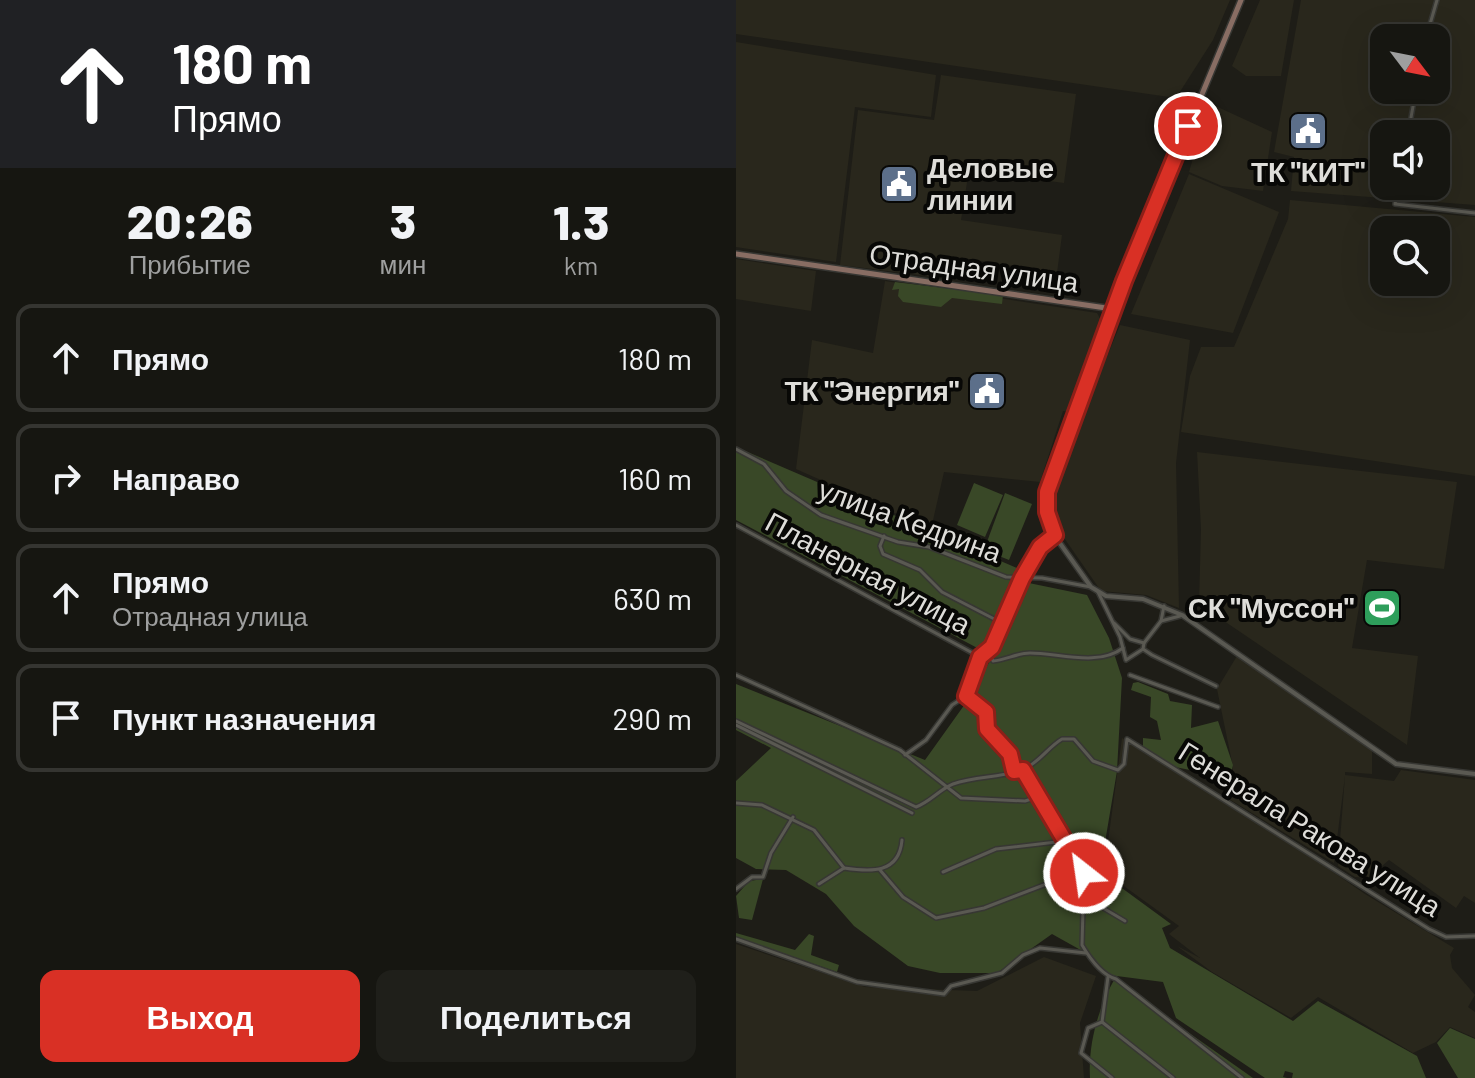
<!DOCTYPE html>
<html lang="ru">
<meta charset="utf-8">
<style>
body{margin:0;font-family:Barlow,sans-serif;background:#1f1f1a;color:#f1f3f6;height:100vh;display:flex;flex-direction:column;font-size:30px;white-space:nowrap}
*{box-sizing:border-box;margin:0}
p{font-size:26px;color:#9e9f9f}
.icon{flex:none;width:44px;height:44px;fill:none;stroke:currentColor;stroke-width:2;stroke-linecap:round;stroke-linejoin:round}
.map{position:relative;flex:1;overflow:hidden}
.sheet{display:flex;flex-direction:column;background:#161611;width:736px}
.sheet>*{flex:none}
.guide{background:#202124;color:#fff;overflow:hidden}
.needle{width:52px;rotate:122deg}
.controls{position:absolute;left:634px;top:24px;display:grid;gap:16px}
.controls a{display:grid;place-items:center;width:80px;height:80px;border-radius:16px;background:#161611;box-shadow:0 8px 32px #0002,0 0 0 2px #353531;font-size:40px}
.pin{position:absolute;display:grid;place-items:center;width:68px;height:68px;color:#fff;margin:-34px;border:4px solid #fff;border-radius:50%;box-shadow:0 2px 8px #0007}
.me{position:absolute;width:88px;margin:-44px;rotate:330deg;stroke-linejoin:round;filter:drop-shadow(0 0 6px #0008)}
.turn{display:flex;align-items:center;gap:28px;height:168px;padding:0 40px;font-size:36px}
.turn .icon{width:104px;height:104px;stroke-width:2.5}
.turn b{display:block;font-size:56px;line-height:68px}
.eta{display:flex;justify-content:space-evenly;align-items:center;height:136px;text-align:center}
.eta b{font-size:48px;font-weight:800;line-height:56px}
.cta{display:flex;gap:16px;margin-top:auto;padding:16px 40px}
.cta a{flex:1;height:92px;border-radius:16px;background:#d93025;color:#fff;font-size:32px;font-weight:800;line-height:92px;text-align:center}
.cta a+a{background:#1f1f1a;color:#f1f3f6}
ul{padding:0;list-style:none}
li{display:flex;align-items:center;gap:24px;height:108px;margin:0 16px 12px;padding:0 24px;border:4px solid #353531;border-radius:16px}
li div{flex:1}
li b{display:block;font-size:30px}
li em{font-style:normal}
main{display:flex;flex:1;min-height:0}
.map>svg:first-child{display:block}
</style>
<main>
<section class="sheet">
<div class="guide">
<div class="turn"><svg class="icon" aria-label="ahead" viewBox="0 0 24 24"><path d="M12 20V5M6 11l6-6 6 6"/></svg><div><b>180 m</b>Прямо</div></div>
</div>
<div class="eta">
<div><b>20:26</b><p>Прибытие</p></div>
<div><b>3</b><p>мин</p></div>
<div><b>1.3</b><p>km</p></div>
</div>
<ul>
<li><svg class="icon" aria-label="ahead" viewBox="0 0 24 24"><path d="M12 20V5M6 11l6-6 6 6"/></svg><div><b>Прямо</b></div><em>180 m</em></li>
<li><svg class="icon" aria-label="right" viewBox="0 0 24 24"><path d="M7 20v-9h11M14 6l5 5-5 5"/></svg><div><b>Направо</b></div><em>160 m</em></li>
<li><svg class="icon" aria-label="ahead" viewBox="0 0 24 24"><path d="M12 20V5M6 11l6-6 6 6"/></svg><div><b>Прямо</b><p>Отрадная улица</p></div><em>630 m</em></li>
<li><svg class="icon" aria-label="arrive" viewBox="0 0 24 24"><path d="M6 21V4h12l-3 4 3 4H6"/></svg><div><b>Пункт назначения</b></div><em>290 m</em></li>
</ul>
<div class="cta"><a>Выход</a><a>Поделиться</a></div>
</section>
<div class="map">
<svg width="739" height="1078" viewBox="0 0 739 1078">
<rect width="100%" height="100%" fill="#1e1d17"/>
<g fill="#29271c" fill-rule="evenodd">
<polygon points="0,0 494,0 477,40 440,98 0,34"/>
<polygon points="524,0 558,0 545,76 510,76 496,66"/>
<path d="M565 0H739V205L555 191 558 157 538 152ZM648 38H700V90H648ZM648 134H700V186H648Z"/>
<polygon points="0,42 200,75 195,117 119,107 100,262 0,247"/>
<polygon points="205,75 340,94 328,183 233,170 225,220 326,235 321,273 220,257 216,279 104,265 122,110 198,120"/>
<polygon points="473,103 536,132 527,191 486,186 453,172"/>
<polygon points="453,174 543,212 497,333 395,314"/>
<path d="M554 200 739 217V476L445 432 454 376 465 347H498L552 219ZM648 230H700V282H648Z"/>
<polygon points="0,259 80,271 75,311 0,299"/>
<polygon points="149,281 361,313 367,324 336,412 327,411 304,482 208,472 195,529 60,469 76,340 137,353"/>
<polygon points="384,325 454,340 440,463 443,608 410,595 365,591 324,532 313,497"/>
<polygon points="461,452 721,482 708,569 631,560 616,648 682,656 671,745 463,604 465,529"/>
<polygon points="501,656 636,750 636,774 609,772 609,775 658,781 665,770 739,780 739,903 728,896 720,908 653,860 632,878 619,877 602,866 609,776 598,863 493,799 497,767 481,689"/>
<polygon points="386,738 513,814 629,894 718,948 714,955 716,968 739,995 732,1007 739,1012 739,1038 714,1027 700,1042 677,1053 582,997 555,1018 476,972 441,946 464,958 433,934 443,926 385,884 388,878 369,864"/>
<polygon points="0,944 129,987 241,991 308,957 360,976 344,1023 348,1078 0,1078"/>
</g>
<g fill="#394827">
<polygon points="159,282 267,295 266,304 216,298 205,307 167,302 162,296 163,289 156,290"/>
<polygon points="0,447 283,569 247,651 0,520"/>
<polygon points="238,483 267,495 249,537 221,525"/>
<polygon points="269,493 296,504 273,560 248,550"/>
<polygon points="288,582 351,595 373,638 386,678 381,771 364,872 435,924 426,928 434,948 557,1021 582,1001 681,1056 690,1078 556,1078 557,1073 549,1071 547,1077 551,1078 529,1078 440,1018 427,982 373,975 350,953 316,934 261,973 204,973 172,966 118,926 90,894 50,870 20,869 0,858 0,781 35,748 0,730 0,684 189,760 234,697 256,657"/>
<polygon points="402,682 432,694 434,701 456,705 455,728 482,721 497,765 494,778 439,767 407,748 407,738 425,740 421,721 414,717 415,697 395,690 397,683"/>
<polygon points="27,879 16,920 3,918 0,896 13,881"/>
<polygon points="0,933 59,950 73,934 78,936 75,955 103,965 101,972 0,937"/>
<path d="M378 980 517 1078H354C352 1044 362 1009 378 980Z"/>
<polygon points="714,1028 739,1039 739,1078 722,1078 701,1043"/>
</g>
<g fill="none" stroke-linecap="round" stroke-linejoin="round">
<g stroke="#373733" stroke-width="6">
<g id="minor">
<polyline points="690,38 701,0"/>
<polyline points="672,134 680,90"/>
<polyline points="662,186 659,204 739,213"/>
<polyline points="0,449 28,464 50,491 85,515 162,542 193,547 270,577 306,578 355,587"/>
<polyline points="0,525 244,657"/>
<polyline points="148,536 144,546 147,554 184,570 206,592 266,623"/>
<polyline points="362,592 384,637 390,660 407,649"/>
<polyline points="425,621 428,606"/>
<polyline points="378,623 394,639 408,643 425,621 444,616"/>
<polyline points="408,643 407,649 416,655 480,686"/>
<path d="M253 652 257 661C269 660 282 653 294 653 322 653 362 667 387 648"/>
<polyline points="0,675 164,750 225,798 289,801 302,797"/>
<polyline points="394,675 482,707"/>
<polyline points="230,696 250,712 251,729 274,754 278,771"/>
<path d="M0 721 180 807C194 802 204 789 217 784 240 776 263 778 286 770 302 764 312 747 326 739H338L357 761 382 770 388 764 391 739 693 929 710 937 739 936"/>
<polyline points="0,725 176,813"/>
<polyline points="169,755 190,740 216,705 230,696 244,657 256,647 286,578 304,547 319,535"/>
<path d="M287 770 348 873 346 945C353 957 366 975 380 979L506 1078"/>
<polyline points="0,803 26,805 78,830 108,868"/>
<polyline points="144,870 167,897 200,918 248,908 347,870"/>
<polyline points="207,872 260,849 329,841"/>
<path d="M83 884 108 868C135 872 163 874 166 840"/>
<polyline points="0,889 16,877 27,877 35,853 57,817"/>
<polyline points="350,905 362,905 389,921"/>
<polyline points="0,939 121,982 208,994 215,986 266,973 287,955 304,948 350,953"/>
<polyline points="372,977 366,1022 352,1028 345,1053 376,1078"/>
<polyline points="366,1022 437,1078"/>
</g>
</g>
<g stroke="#373733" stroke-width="7">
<polyline id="tertiary" points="377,309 309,502 316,532 355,587 370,596 407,599 446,615 660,764 739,774"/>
</g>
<g stroke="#373733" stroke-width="8">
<polyline id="secondary" points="0,254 377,309 505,0"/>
</g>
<use href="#minor" stroke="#5a5952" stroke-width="3"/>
<use href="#tertiary" stroke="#5a5952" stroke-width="4"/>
<use href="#secondary" stroke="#886d63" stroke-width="5"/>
</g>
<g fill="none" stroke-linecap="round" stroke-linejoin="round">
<g stroke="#8d1f18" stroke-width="20">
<polyline id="route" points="348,873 287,770 278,771 274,754 251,729 250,712 230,696 244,657 256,647 286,578 304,547 319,535 311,512 311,492 388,281 452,126"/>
</g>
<use href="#route" stroke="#d93025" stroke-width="14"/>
</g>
<defs>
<g id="civic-square" transform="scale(2)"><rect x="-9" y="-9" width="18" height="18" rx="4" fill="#5c6f8a" stroke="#080806"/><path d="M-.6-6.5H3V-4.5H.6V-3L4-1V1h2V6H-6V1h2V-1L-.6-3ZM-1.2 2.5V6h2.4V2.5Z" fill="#fff"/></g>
<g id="stadium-square" transform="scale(2)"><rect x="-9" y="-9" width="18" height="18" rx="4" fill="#2e9e5b" stroke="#080806"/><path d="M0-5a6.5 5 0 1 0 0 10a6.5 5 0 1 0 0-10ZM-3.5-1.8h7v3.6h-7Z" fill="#fff"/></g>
</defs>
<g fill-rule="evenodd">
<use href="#civic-square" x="572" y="131"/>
<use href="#civic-square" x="163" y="184"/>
<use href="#civic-square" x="251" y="391"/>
<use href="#stadium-square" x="646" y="608"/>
</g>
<g text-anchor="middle" stroke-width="8" stroke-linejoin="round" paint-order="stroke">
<g font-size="28" font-weight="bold" fill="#deddd9" stroke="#080806" text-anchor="end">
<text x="191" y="178" text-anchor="start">Деловые<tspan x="191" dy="32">линии</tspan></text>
<text x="572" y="182" text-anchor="middle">ТК "КИТ"</text>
<text x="223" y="401">ТК "Энергия"</text>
<text x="618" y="618">СК "Муссон"</text>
</g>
<g font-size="28" fill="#deddd9" stroke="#080806">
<text transform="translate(238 268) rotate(8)" y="10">Отрадная улица</text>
<text transform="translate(174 521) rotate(20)" y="10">улица Кедрина</text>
<text transform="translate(132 573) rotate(28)" y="10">Планерная улица</text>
<text transform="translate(574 829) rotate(32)" y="10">Генерала Ракова улица</text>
</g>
</g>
</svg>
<div class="controls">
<a><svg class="needle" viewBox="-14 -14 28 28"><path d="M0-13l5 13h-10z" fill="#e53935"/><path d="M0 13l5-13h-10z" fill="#9e9f9f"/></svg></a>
<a><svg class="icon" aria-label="sound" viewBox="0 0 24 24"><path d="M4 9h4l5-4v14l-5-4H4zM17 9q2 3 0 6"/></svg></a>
<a><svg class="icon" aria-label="search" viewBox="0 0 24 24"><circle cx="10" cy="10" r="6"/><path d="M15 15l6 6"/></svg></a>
</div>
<div class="pin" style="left:452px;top:126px;background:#d93025"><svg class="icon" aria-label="arrive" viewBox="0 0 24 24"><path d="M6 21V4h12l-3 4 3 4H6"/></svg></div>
<svg class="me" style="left:348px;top:873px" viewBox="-20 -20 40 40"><circle r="17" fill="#d93025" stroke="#fff" stroke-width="3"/><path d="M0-11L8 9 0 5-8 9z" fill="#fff"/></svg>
</div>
</main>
